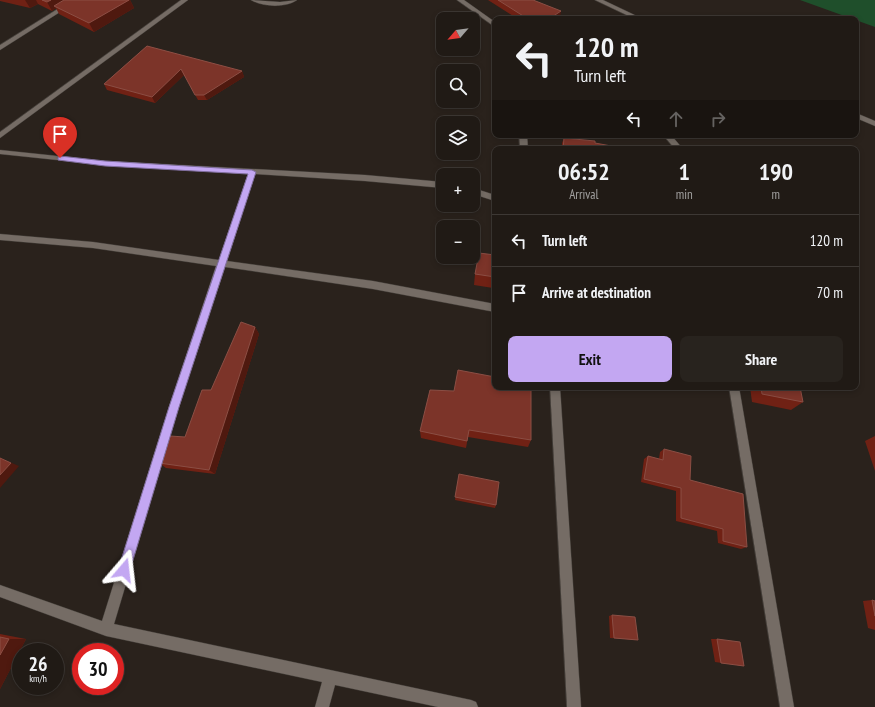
<!DOCTYPE html>
<meta charset="utf-8">
<style>
body{margin:0;font-family:"PT Sans Narrow",sans-serif;background:#28231e;color:#f1f3f6;height:100vh;display:flex;flex-direction:column;font-size:15px;white-space:nowrap}
*{box-sizing:border-box;margin:0}
p{font-size:13px;color:#a2a1a0}
.icon{flex:none;width:22px;height:22px;fill:none;stroke:currentColor;stroke-width:2;stroke-linecap:round;stroke-linejoin:round}
.map{position:relative;flex:1;overflow:hidden}
.panel{position:absolute;left:492px;top:146px;width:367px;height:244px;display:flex;flex-direction:column;background:#201a15;border-radius:8px;box-shadow:0 2px 6px #0003,0 0 0 1px #3d3834}
.panel>*{flex:none}
.guide{position:absolute;left:492px;top:16px;width:367px;height:122px;border-radius:8px;box-shadow:0 2px 6px #0003,0 0 0 1px #3d3834;background:#201a15;color:#f1f3f6;overflow:hidden}
.needle{width:26px;rotate:242deg}
.fabs{position:absolute;left:436px;top:12px;display:grid;gap:8px}
.fabs a{display:grid;place-items:center;width:44px;height:44px;border-radius:8px;background:#201a15;box-shadow:0 2px 6px #0003,0 0 0 1px #3d3834;font-size:20px}
.speed{position:absolute;left:12px;top:643px;display:flex;gap:8px;font-size:20px;font-weight:700;text-align:center}
.speed>*{display:grid;place-content:center;width:52px;height:52px;border-radius:50%;background:#201a15;box-shadow:0 2px 6px #0003,0 0 0 1px #3d3834;line-height:1}
.speed small{font-size:10px;font-weight:400}
.speed .limit{border:6px solid #d22;background:#fff;color:#111}
.pin{position:absolute;display:grid;place-items:center;width:34px;height:34px;color:#fff;margin:-41px -17px;border-radius:50% 50% 50% 0;rotate:-45deg;box-shadow:0 0 4px #0007}
.pin .icon{rotate:45deg}
.me{position:absolute;width:44px;margin:-22px;rotate:17deg;stroke-linejoin:round;filter:drop-shadow(0 0 3px #0008)}
.turn{display:flex;align-items:center;gap:14px;height:84px;padding:0 16px;font-size:18px}
.turn .icon{width:52px;height:52px;stroke-width:2.5}
.turn b{display:block;font-size:28px;line-height:34px}
.lanes{display:flex;align-items:center;height:38px;padding:0 16px;background:#0003;justify-content:center;gap:20px;direction:ltr}
.lanes .off{opacity:.35}
.eta{display:flex;justify-content:space-evenly;align-items:center;height:68px;text-align:center}
.eta b{font-size:24px;font-weight:800;line-height:28px}
.action{display:flex;gap:8px;margin-top:auto;padding:8px 16px}
.action a{flex:1;height:46px;border-radius:8px;background:#c3a7f2;color:#111;font-size:16px;font-weight:800;line-height:46px;text-align:center}
.action a+a{background:#28231e;color:#f1f3f6}
ul{padding:0;list-style:none}
li{display:flex;align-items:center;gap:12px;height:52px;padding:0 16px;border-top:1px solid #3d3834}
li div{flex:1}
li b{display:block;font-size:15px}
li em{font-style:normal}
.map>svg:first-child{display:block}
</style>
<div class="map">
<svg width="875" height="707" viewBox="0 0 875 707">
<rect width="100%" height="100%" fill="#2a221c"/>
<polygon fill="#1f4f2b" points="800,0 875,0 875,27"/>
<g fill="none" stroke-linecap="round" stroke-linejoin="round">
<g stroke="#423d38" stroke-width="1">
<g id="minor">
<polygon points="72,0 79,0 0,50 0,45"/>
<polygon points="181,0 188,0 0,138 0,132"/>
<path d="M251 0 280 2 297 0C286 8 262 7 251 0Z"/>
<polygon points="457,0 464,0 495,22 495,27"/>
<polygon points="595,0 603,0 643,19 635,19"/>
<polygon points="856,113 875,121 875,126 856,118"/>
<polygon points="519,135 527,135 528,149 520,149"/>
<polygon points="663,135 671,135 683,149 675,149"/>
<polygon points="0,150 105,161 365,175 443,182 443,188 365,181 255,174 227,261 373,281 495,304 495,312 373,289 225,267 179,407 114,624 471,700 476,702 478,707 438,707 335,685 329,707 315,707 322,682 106,636 0,597 0,585 102,621 169,407 216,266 93,248 0,240 0,234 93,242 219,260 248,174 105,165 0,154"/>
<polygon points="473,188 495,195 495,201 473,194"/>
<polygon points="550,387 560,387 581,707 567,707"/>
<polygon points="729,387 739,387 794,707 780,707"/>
</g>
</g>
<use href="#minor" fill="#756c65" fill-rule="evenodd"/>
</g>
<g fill="#702114">
<polygon points="0,0 130,0 134,8 94,32 59,14 56,8 52,11 38,4 30,8 0,1"/>
<polygon points="488,0 533,0 560,17 557,19 518,19"/>
<polygon points="147,46 242,71 244,77 207,100 198,100 184,75 155,103 107,90 104,84"/>
<polygon points="564,138 595,143 622,149 562,149 562,143"/>
<polygon points="495,255 495,294 492,294 493,288 474,285 475,274"/>
<polygon points="255,327 259,334 215,474 166,468 159,463 185,437 211,390"/>
<polygon points="750,387 800,387 803,402 791,410 752,402"/>
<polygon points="454,391 531,440 528,447 468,437 466,448 421,438 420,431"/>
<polygon points="875,436 875,471 865,441"/>
<polygon points="664,449 690,480 747,547 741,549 718,543 717,531 676,521 676,491 641,482 644,459 648,456 659,459 660,452"/>
<polygon points="459,474 496,505 495,508 455,500"/>
<polygon points="872,600 875,601 875,630 868,628 863,601"/>
<polygon points="612,615 638,640 610,638 609,616"/>
<polygon points="0,634 26,639 0,689"/>
<polygon points="711,639 717,639 744,666 715,662"/>
</g>
<g fill="#4f190f">
<polygon points="25,0 36,0 38,4 30,8"/>
<polygon points="51,0 69,0 54,6 56,8 52,11 47,2"/>
<polygon points="130,0 134,8 94,32 89,23"/>
<polygon points="561,11 560,17 557,19 549,19"/>
<polygon points="181,69 184,75 155,103 152,97"/>
<polygon points="242,71 244,77 207,100 204,95"/>
<polygon points="255,327 259,334 215,474 209,470"/>
<polygon points="0,458 19,466 0,488"/>
<polygon points="9,639 26,639 0,689 0,655"/>
</g>
<g fill="#7c3429" stroke="#8b4e44">
<polygon points="42,0 51,0 47,2"/>
<polygon points="64,0 129,0 89,23 54,6"/>
<polygon points="498,0 533,0 561,11 549,19 528,19"/>
<polygon points="147,46 242,71 204,95 195,95 181,69 152,97 104,84"/>
<polygon points="564,138 595,141 595,143 622,148 622,149 563,149"/>
<polygon points="479,253 495,255 495,284 494,283 495,277 475,274"/>
<polygon points="241,322 255,327 209,470 159,463 170,436 185,437 202,390 211,390"/>
<polygon points="458,370 495,377 495,387 531,387 531,440 469,430 467,441 420,431 430,390 454,391"/>
<polygon points="761,387 800,387 803,402 762,394"/>
<polygon points="664,449 691,456 690,480 743,494 747,547 723,541 723,529 681,518 681,488 644,479 648,456 663,460"/>
<polygon points="0,458 11,463 0,475"/>
<polygon points="459,474 499,482 496,505 455,497"/>
<polygon points="872,600 875,601 875,616"/>
<polygon points="612,615 635,617 638,640 614,638"/>
<polygon points="0,637 9,639 0,655"/>
<polygon points="717,639 740,642 744,666 721,663"/>
</g>
<polygon fill="#c3a7f2" stroke="#7f6d9d" points="60,156 105,161 252,170 256,172 179,407 130,570 128,574 124,575 120,574 118,570 169,407 248,174 105,166 58,160 58,157"/>
</svg>
<div class="fabs">
<a><svg class="needle" viewBox="-14 -14 28 28"><path d="M0-13l5 13h-10z" fill="#e53935"/><path d="M0 13l5-13h-10z" fill="#a2a1a0"/></svg></a>
<a><svg class="icon" aria-label="search" viewBox="0 0 24 24"><circle cx="10" cy="10" r="6"/><path d="M15 15l6 6"/></svg></a>
<a><svg class="icon" aria-label="layers" viewBox="0 0 24 24"><path d="M12 4l9 5-9 5-9-5zM3 14l9 5 9-5"/></svg></a>
<a>+</a>
<a>−</a>
</div>
<div class="speed"><div>26<small>km/h</small></div><div class="limit">30</div></div>
<div class="pin" style="left:60px;top:158px;background:#d93025"><svg class="icon" aria-label="arrive" viewBox="0 0 24 24"><path d="M6 21V4h12l-3 4 3 4H6"/></svg></div>
<svg class="me" style="left:124px;top:570px" viewBox="-20 -20 40 40"><path d="M0-17L14 15 0 8-14 15z" fill="#c3a7f2" stroke="#fff" stroke-width="4"/></svg>
<div class="guide">
<div class="turn"><svg class="icon" aria-label="left" viewBox="0 0 24 24"><path d="M17 20v-9H6M10 6l-5 5 5 5"/></svg><div><b>120 m</b>Turn left</div></div>
<div class="lanes"><svg class="icon" aria-label="left" viewBox="0 0 24 24"><path d="M17 20v-9H6M10 6l-5 5 5 5"/></svg><svg class="icon off" aria-label="ahead" viewBox="0 0 24 24"><path d="M12 20V5M6 11l6-6 6 6"/></svg><svg class="icon off" aria-label="right" viewBox="0 0 24 24"><path d="M7 20v-9h11M14 6l5 5-5 5"/></svg></div>
</div>
<section class="panel">
<div class="eta">
<div><b>06:52</b><p>Arrival</p></div>
<div><b>1</b><p>min</p></div>
<div><b>190</b><p>m</p></div>
</div>
<ul>
<li><svg class="icon" aria-label="left" viewBox="0 0 24 24"><path d="M17 20v-9H6M10 6l-5 5 5 5"/></svg><div><b>Turn left</b></div><em>120 m</em></li>
<li><svg class="icon" aria-label="arrive" viewBox="0 0 24 24"><path d="M6 21V4h12l-3 4 3 4H6"/></svg><div><b>Arrive at destination</b></div><em>70 m</em></li>
</ul>
<div class="action"><a>Exit</a><a>Share</a></div>
</section>
</div>
